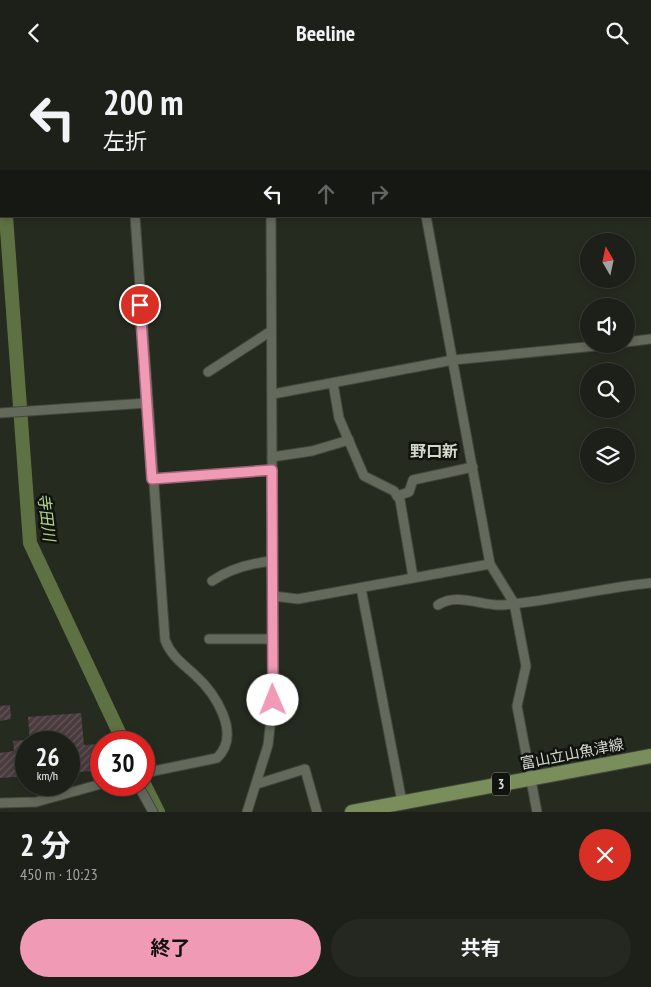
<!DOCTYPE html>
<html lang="ja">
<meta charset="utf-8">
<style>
body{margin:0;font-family:"PT Sans Narrow","Noto Sans JP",sans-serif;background:#252821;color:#f1f3f6;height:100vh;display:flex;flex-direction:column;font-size:19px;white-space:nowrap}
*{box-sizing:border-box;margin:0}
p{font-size:16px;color:#a0a3a2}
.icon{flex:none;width:28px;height:28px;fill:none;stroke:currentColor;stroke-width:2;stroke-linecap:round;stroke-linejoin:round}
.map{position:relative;height:747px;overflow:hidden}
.side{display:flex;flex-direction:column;background:#1c2018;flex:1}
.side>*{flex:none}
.hud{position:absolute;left:0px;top:0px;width:651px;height:152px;box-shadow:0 2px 8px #0003,0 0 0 1px #3a3e37;background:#1c2018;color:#f1f3f6;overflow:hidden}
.needle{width:32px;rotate:351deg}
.fabs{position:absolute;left:580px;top:168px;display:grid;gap:10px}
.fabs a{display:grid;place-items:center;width:55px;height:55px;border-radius:50%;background:#1c2018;box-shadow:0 2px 8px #0003,0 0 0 1px #3a3e37;font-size:25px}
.speed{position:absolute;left:15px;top:666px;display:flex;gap:10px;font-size:25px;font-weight:700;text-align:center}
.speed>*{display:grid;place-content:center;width:65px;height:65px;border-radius:50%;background:#1c2018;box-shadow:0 2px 8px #0003,0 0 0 1px #3a3e37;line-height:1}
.speed small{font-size:12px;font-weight:400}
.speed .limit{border:8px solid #d22;background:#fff;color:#111}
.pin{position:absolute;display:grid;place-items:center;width:42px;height:42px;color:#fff;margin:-21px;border:2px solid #fff;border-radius:50%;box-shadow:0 1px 5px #0007}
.me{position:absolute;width:55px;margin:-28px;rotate:359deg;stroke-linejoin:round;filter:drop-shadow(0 0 4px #0008)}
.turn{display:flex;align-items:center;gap:18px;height:105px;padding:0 20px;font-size:22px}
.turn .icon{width:65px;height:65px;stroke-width:2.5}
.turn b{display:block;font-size:35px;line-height:42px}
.lanes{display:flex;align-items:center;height:48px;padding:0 20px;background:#0003;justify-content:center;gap:25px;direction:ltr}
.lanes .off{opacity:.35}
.round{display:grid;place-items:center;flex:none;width:52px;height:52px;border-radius:26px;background:#252821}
.summary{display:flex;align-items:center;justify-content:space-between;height:85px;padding:0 20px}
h1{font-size:30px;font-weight:700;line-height:38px}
.cta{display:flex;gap:10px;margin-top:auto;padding:10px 20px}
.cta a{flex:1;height:58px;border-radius:30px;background:#f09ab6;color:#111;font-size:20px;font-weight:700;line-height:58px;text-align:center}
.cta a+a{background:#252821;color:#f1f3f6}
header{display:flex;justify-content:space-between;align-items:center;height:65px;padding:0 20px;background:#1c2018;font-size:22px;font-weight:700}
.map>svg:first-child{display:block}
</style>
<header><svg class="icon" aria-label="back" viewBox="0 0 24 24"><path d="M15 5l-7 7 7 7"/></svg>Beeline<svg class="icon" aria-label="search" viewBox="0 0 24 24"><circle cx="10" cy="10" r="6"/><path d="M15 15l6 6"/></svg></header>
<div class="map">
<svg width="651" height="747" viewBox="0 0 651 747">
<defs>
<pattern id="building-hatch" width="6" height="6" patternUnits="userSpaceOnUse" patternTransform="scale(1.25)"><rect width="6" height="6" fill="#4a3b3f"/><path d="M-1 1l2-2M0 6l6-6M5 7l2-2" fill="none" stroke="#63575a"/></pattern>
</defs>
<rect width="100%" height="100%" fill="#262b20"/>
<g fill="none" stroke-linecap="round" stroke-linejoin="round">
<g stroke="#5e7143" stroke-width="14">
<polyline points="0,86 1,100"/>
<polyline points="6,151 30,478 124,678"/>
<polyline points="144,719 158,747"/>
</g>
</g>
<g fill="url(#building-hatch)">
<polygon points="10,640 11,654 0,656 0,641"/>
<polygon points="81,648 84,680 100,679 101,705 69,708 69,678 30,678 28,652"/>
<polygon points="26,675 26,711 0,713 0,688 14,686 13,676"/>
</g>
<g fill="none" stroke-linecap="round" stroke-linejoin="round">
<g stroke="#43473d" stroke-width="11">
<g id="street">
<polyline points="126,0 126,1"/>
<polyline points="397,0 397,1"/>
<polyline points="529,0 530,1"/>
<polyline points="73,1 79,0"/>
<polyline points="315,1 316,0"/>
<polyline points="0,16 1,16"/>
<path d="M135 151 165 575C171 591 183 599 195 610 215 628 242 669 217 693L144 708"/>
<polyline points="426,151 490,499 514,538 526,601 517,641 537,747"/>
<polyline points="626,277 651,274"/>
<polyline points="208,307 271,266"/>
<polyline points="333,318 339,353 364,411 394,426 400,435 413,512"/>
<polyline points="273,329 453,295 616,279"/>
<polyline points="0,348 147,338"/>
<polyline points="272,392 312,386 349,375"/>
<polyline points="152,414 272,405"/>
<polyline points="397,431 409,427 413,415 473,402"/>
<path d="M212 516C231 503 251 498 273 496"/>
<polyline points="361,523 402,737"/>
<polyline points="273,531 298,534 490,499"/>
<path d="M438 540C456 527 482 541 502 540 552 536 601 523 651 518"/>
<polyline points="209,574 272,574"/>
<polyline points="257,719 305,704 317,747"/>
<polyline points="138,720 153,747"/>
<polyline points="0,738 36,737 101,719"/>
<polyline points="247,747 268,680 273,635 271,151"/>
</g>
</g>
<g stroke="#43473d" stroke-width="16">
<polyline id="primary" points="352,747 651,691"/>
</g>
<polyline stroke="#64685e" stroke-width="1" stroke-dasharray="4 4" stroke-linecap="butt" points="576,0 577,1"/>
<use href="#street" stroke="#63695b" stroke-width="9"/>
<use href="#primary" stroke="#798e5b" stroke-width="14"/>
</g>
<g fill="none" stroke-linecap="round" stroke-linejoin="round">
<g stroke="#9c6476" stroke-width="12">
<polyline id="route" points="140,240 152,414 272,405 273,635"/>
</g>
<use href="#route" stroke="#f09ab6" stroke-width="9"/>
</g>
<g text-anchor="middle" stroke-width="5" stroke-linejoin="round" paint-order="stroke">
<rect fill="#11130e" stroke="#9c9e97" stroke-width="1" x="492" y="707.5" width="18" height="23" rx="4"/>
<g font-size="14" font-weight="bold" fill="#d7dad2">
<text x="501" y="724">3</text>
</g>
<g font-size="15" fill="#d7dad2" stroke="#11130e">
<text transform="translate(572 689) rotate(-11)" y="5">富山立山魚津線</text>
</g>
<g font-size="16" font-weight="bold" fill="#d2daca" stroke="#11130e">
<text x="434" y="392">野口新</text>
</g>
<g font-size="16" font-style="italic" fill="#b4d38b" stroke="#11130e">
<text transform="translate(47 452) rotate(83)" y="6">寺田川</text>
</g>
</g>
</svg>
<div class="fabs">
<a><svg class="needle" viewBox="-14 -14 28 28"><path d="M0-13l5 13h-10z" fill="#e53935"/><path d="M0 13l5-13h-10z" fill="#a0a3a2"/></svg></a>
<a><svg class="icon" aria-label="sound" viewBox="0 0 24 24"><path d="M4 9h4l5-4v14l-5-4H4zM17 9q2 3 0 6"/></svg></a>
<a><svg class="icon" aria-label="search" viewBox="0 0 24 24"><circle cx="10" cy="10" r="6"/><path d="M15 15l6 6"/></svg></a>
<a><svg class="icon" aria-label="layers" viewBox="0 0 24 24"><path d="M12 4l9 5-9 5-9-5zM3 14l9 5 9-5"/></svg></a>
</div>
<div class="speed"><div>26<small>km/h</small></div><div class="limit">30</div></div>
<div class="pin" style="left:140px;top:240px;background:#d93025"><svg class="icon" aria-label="arrive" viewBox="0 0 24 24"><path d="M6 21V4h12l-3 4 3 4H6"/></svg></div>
<svg class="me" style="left:273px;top:635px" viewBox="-20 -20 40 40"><circle r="19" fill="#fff"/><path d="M0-13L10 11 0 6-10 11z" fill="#f09ab6"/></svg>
<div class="hud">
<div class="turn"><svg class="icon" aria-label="left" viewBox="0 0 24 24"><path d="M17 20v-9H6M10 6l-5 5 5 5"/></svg><div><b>200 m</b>左折</div></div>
<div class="lanes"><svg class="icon" aria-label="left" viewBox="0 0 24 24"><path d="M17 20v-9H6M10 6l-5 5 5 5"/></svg><svg class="icon off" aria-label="ahead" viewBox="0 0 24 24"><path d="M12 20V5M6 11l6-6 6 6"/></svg><svg class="icon off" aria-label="right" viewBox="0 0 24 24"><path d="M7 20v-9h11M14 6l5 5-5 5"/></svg></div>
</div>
</div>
<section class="side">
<div class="summary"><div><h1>2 分</h1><p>450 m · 10:23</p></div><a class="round" style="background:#d93025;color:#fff"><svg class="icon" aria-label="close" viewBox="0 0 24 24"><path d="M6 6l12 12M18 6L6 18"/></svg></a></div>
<div class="cta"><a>終了</a><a>共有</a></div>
</section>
